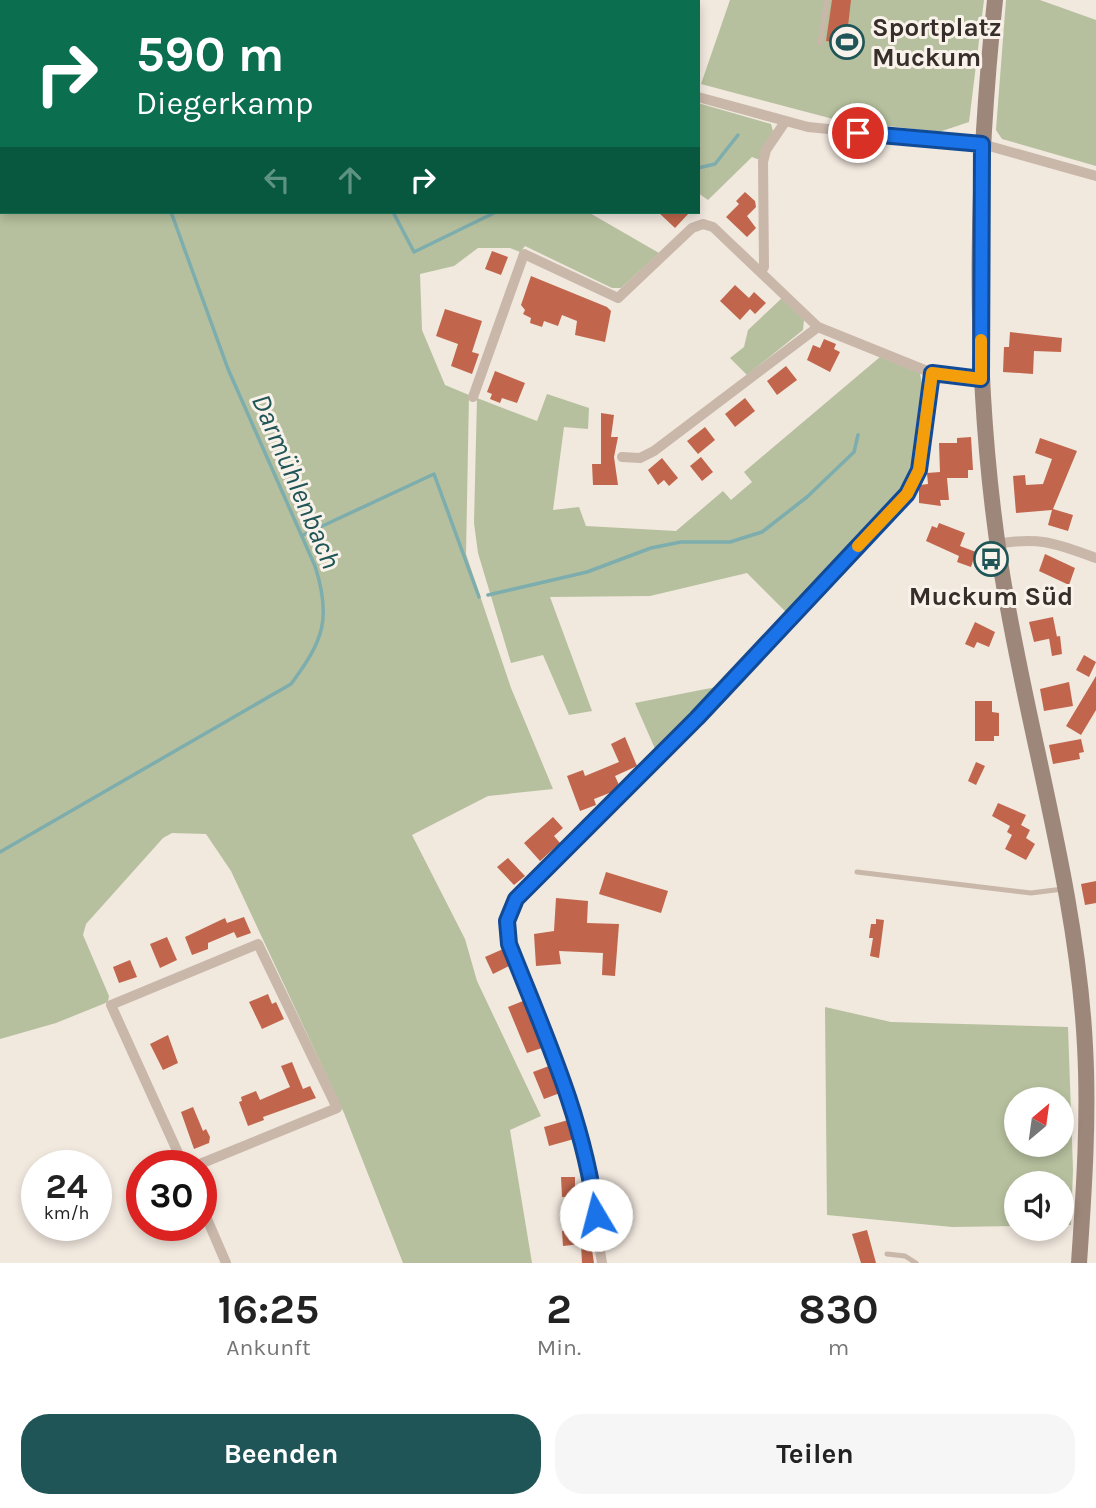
<!DOCTYPE html>
<html lang="de">
<meta charset="utf-8">
<style>
body{margin:0;font-family:Karla,sans-serif;background:#f6f6f6;color:#222;height:100vh;display:flex;flex-direction:column;font-size:26px;white-space:nowrap}
*{box-sizing:border-box;margin:0}
p{font-size:23px;color:#767676}
.icon{flex:none;width:38px;height:38px;fill:none;stroke:currentColor;stroke-width:2;stroke-linecap:round;stroke-linejoin:round}
.map{position:relative;height:1263px;overflow:hidden}
.side{display:flex;flex-direction:column;background:#fff;flex:1}
.side>*{flex:none}
.banner{position:absolute;left:0px;top:0px;width:700px;height:214px;box-shadow:0 4px 10px #0003;background:#0b6e4f;color:#fff;overflow:hidden}
.needle{width:46px;rotate:29deg}
.tools{position:absolute;left:1004px;top:1087px;display:grid;gap:14px}
.tools a{display:grid;place-items:center;width:70px;height:70px;border-radius:50%;background:#fff;box-shadow:0 4px 10px #0003;font-size:35px}
.speed{position:absolute;left:21px;top:1150px;display:flex;gap:14px;font-size:35px;font-weight:700;text-align:center}
.speed>*{display:grid;place-content:center;width:91px;height:91px;border-radius:50%;background:#fff;box-shadow:0 4px 10px #0003;line-height:1}
.speed small{font-size:18px;font-weight:400}
.speed .limit{border:10px solid #d22;background:#fff;color:#111}
.pin{position:absolute;display:grid;place-items:center;width:60px;height:60px;color:#fff;margin:-30px;border:4px solid #fff;border-radius:50%;box-shadow:0 2px 7px #0007}
.me{position:absolute;width:77px;margin:-38px;rotate:352deg;stroke-linejoin:round;filter:drop-shadow(0 0 5px #0008)}
.turn{display:flex;align-items:center;gap:24px;height:147px;padding:0 21px;font-size:32px}
.turn .icon{width:91px;height:91px;stroke-width:2.5}
.turn b{display:block;font-size:49px;line-height:60px}
.lanes{display:flex;align-items:center;height:66px;padding:0 21px;background:#0003;justify-content:center;gap:35px;direction:ltr}
.lanes .off{opacity:.35}
.eta{display:flex;justify-content:space-evenly;align-items:center;height:119px;text-align:center}
.eta b{font-size:42px;font-weight:700;line-height:49px}
.cta{display:flex;gap:14px;margin-top:auto;padding:14px 21px}
.cta a{flex:1;height:80px;border-radius:28px;background:#205557;color:#fff;font-size:28px;font-weight:700;line-height:80px;text-align:center}
.cta a+a{background:#f6f6f6;color:#222}
.map>svg:first-child{display:block}
</style>
<div class="map">
<svg width="1096" height="1263" viewBox="0 0 1096 1263">
<rect width="100%" height="100%" fill="#f1e8de"/>
<g fill="#b6c09e" fill-rule="evenodd">
<polygon points="730,0 984,0 969,122 939,132 837,120 701,84"/>
<polygon points="1006,0 1040,0 1096,20 1096,166 1002,139 996,130"/>
<polygon points="698,103 771,124 773,131 760,160 752,157 708,200 698,193"/>
<polygon points="0,116 2,212 588,212 659,253 621,288 612,288 525,246 520,252 510,248 478,248 454,266 420,274 422,330 445,385 469,395 466,554 511,688 553,789 488,796 412,835 465,939 477,981 541,1116 510,1130 532,1263 403,1263 344,1113 231,871 206,834 172,833 163,838 86,924 83,935 109,996 108,1002 56,1023 0,1039"/>
<polygon points="782,298 804,320 803,330 747,375 730,358 744,347 748,330"/>
<path d="M880 357 920 373C926 401 926 441 914 468 895 511 821 576 786 612L747 573 650 596 550 597 592 711 569 715 543 655 511 663 478 553 474 523 477 398 537 421 547 394 589 408 588 429 564 427 553 510 579 507 586 526 676 531 723 491 731 500 752 482 744 472Z"/>
<polygon points="716,687 656,751 635,703"/>
<path d="M825 1007 891 1022 1068 1027 1073 1170 1071 1225H1062V1183H1017V1226L952 1227 827 1215ZM1017 1099H1062V1144H1017Z"/>
</g>
<g fill="none" stroke-linecap="round" stroke-linejoin="round">
<g stroke="#7eadad" stroke-width="3.5">
<polyline points="58,0 60,2"/>
<polyline points="698,168 715,164 738,135"/>
<polyline points="393,212 414,252 496,212"/>
<polyline points="303,535 434,474 479,597"/>
<polyline points="488,595 587,572 651,548 681,542 730,542 762,532 807,497 854,452 858,435"/>
<path d="M0 852 291 684C323 641 332 619 315 566L228 369 171 212"/>
</g>
</g>
<g fill="#c1664c">
<polygon points="832,0 851,0 846,44 826,41"/>
<polygon points="745,192 755,201 756,207 747,216 756,228 747,237 726,217 739,204 736,201"/>
<polygon points="658,212 690,212 675,228"/>
<polygon points="492,251 508,257 501,275 485,269"/>
<polygon points="531,276 607,307 611,311 605,342 575,335 577,321 562,315 558,326 544,321 542,327 530,323 531,318 523,314 525,310 521,305"/>
<polygon points="735,285 749,298 754,292 766,303 755,314 750,309 740,320 720,301"/>
<polygon points="445,309 482,321 472,352 479,354 472,374 451,366 458,344 436,336"/>
<polygon points="1010,332 1062,338 1061,352 1034,351 1033,374 1003,372 1004,347 1009,347"/>
<polygon points="824,339 836,344 834,349 840,352 830,372 807,360 813,345 820,348"/>
<polygon points="786,366 797,380 777,395 767,381"/>
<polygon points="495,371 525,383 517,403 502,398 500,403 490,399 492,394 487,392"/>
<polygon points="745,398 755,411 735,427 725,414"/>
<polygon points="601,413 614,415 611,437 618,437 614,457 618,485 593,485 592,464 601,464"/>
<polygon points="705,427 715,440 698,454 687,441"/>
<polygon points="971,437 973,470 968,470 968,478 947,478 949,500 940,500 941,506 919,503 919,489 920,485 928,484 927,473 940,472 939,443 957,443 957,438"/>
<polygon points="1040,438 1077,451 1053,509 1073,515 1068,531 1048,525 1052,510 1016,513 1013,476 1025,475 1026,485 1043,484 1052,459 1035,453"/>
<polygon points="701,457 713,472 702,481 690,466"/>
<polygon points="662,458 678,478 669,486 664,480 658,485 648,470"/>
<polygon points="939,523 965,533 960,546 976,552 971,567 957,562 959,556 926,541 932,526 937,528"/>
<polygon points="1045,554 1075,568 1069,585 1039,571"/>
<polygon points="1053,617 1057,637 1034,642 1029,622"/>
<polygon points="975,622 995,632 989,647 977,642 974,648 965,644"/>
<polygon points="1060,636 1062,654 1052,656 1049,638"/>
<polygon points="1084,655 1096,662 1089,677 1076,670"/>
<polygon points="1096,676 1096,710 1081,735 1066,726"/>
<polygon points="1069,682 1073,706 1044,711 1040,689"/>
<polygon points="975,701 992,701 992,712 999,713 999,736 994,736 994,741 975,741"/>
<polygon points="625,737 637,766 615,776 619,785 612,792 594,799 596,805 580,811 567,776 583,770 585,776 619,762 611,744"/>
<polygon points="1081,739 1084,752 1079,753 1080,759 1053,764 1049,745"/>
<polygon points="976,762 985,766 976,785 968,781"/>
<polygon points="998,803 1026,815 1021,825 1030,830 1026,838 1035,844 1026,860 1005,849 1012,835 1007,832 1010,826 992,816"/>
<polygon points="553,817 563,828 554,836 560,843 540,861 524,843"/>
<polygon points="508,858 525,876 514,885 497,867"/>
<polygon points="606,872 668,891 661,913 599,894"/>
<polygon points="1096,881 1096,903 1085,905 1081,884"/>
<polygon points="556,898 588,901 587,923 619,924 615,976 602,975 603,953 559,951 561,964 536,966 534,934 554,931"/>
<polygon points="244,917 251,933 237,938 234,932 208,943 208,949 192,955 185,937 225,918 227,923"/>
<polygon points="876,919 884,920 879,958 870,956 873,938 869,938 871,924 876,924"/>
<polygon points="167,937 177,960 160,968 150,944"/>
<polygon points="503,949 509,966 493,974 485,957"/>
<polygon points="130,960 137,977 119,983 113,967"/>
<polygon points="268,994 272,1004 276,1002 284,1019 262,1029 249,1002"/>
<polygon points="523,1001 542,1048 527,1053 508,1007"/>
<polygon points="168,1035 178,1063 163,1070 150,1044"/>
<polygon points="292,1062 303,1089 310,1086 316,1098 263,1117 264,1120 248,1126 239,1102 242,1101 241,1097 256,1091 260,1100 290,1087 281,1066"/>
<polygon points="549,1066 560,1093 544,1099 533,1072"/>
<polygon points="193,1107 203,1131 206,1129 210,1137 209,1143 194,1149 181,1112"/>
<polygon points="568,1120 574,1139 549,1146 544,1127"/>
<polygon points="561,1177 575,1177 575,1187 582,1186 583,1196 562,1197"/>
<polygon points="587,1218 594,1263 582,1263 581,1244 563,1246 562,1231 580,1230 579,1219"/>
<polygon points="867,1230 876,1263 861,1263 852,1234"/>
</g>
<g fill="none" stroke-linecap="round" stroke-linejoin="round">
<g stroke="#c9b7aa" stroke-width="5">
<polyline points="820,43 827,0"/>
<polyline points="0,72 2,75"/>
<polyline points="857,872 1031,893 1063,889"/>
<polyline points="887,1254 905,1256 916,1263"/>
</g>
<g stroke="#c9b7aa" stroke-width="10">
<polyline points="295,0 298,2"/>
<polyline points="206,2 209,0"/>
<polyline points="698,97 808,127 982,144 1096,176"/>
<polyline points="0,116 2,115"/>
<polyline points="761,272 764,267 763,162 766,150 785,122"/>
<polyline points="473,397 524,254 618,298 692,228 703,224 713,227 818,327 932,373 981,379"/>
<polyline points="622,457 640,458 654,451 818,327"/>
<path d="M998 544C1039 536 1057 544 1096 558"/>
<polyline points="184,1166 111,1005 258,944 337,1108 195,1166"/>
<polyline points="201,1205 226,1263"/>
<polyline points="602,1263 582,1137 573,1105 509,944 507,921 516,899 697,717 907,494 919,470 932,373"/>
</g>
<path stroke="#9d877b" stroke-width="16" d="M995 0C975 186 972 376 1000 561 1024 720 1077 886 1085 1046 1089 1119 1084 1190 1079 1263"/>
</g>
<g fill="none" stroke-linecap="round" stroke-linejoin="round">
<g stroke="#114b97" stroke-width="18">
<path id="route" d="M596 1215C584 1119 544 1033 509 944L507 921 516 899 697 718 907 494 919 470 932 373 981 379 982 144 858 133"/>
</g>
<use href="#route" stroke="#1a73e8" stroke-width="12"/>
<polyline stroke="#f59e0b" stroke-width="12" points="858,546 907,494 919,470 932,373 981,379 981,340"/>
</g>
<defs>
<g id="stadium-ring" transform="scale(1.75)"><circle r="9.5" fill="#f9f2ea" stroke="#205557" stroke-width="1.5"/><path d="M0-5a6.5 5 0 1 0 0 10a6.5 5 0 1 0 0-10ZM-3.5-1.8h7v3.6h-7Z" fill="#205557"/></g>
<g id="bus-ring" transform="scale(1.75)"><circle r="9.5" fill="#f9f2ea" stroke="#205557" stroke-width="1.5"/><path d="M-5-6H5V4H4V6H2V4H-2V6H-4V4H-5ZM-3.5-4V0h7V-4ZM-3.5 1.2v1.5H-2V1.2ZM2 1.2v1.5H3.5V1.2Z" fill="#205557"/></g>
</defs>
<g fill-rule="evenodd">
<use href="#stadium-ring" x="847" y="42"/>
<use href="#bus-ring" x="991" y="559"/>
</g>
<g text-anchor="middle" stroke-width="6" stroke-linejoin="round" paint-order="stroke">
<g font-size="26" font-weight="bold" fill="#372d29" stroke="#f9f2ea" text-anchor="start">
<text x="872" y="36">Sportplatz<tspan x="872" dy="30">Muckum</tspan></text>
<text x="991" y="605" text-anchor="middle">Muckum Süd</text>
</g>
<g font-size="28" font-style="italic" fill="#205557" stroke="#f9f2ea">
<text transform="translate(297 481) rotate(67)" y="10">Darmühlenbach</text>
</g>
</g>
</svg>
<div class="tools">
<a><svg class="needle" viewBox="-14 -14 28 28"><path d="M0-13l5 13h-10z" fill="#e53935"/><path d="M0 13l5-13h-10z" fill="#767676"/></svg></a>
<a><svg class="icon" aria-label="sound" viewBox="0 0 24 24"><path d="M4 9h4l5-4v14l-5-4H4zM17 9q2 3 0 6"/></svg></a>
</div>
<div class="speed"><div>24<small>km/h</small></div><div class="limit">30</div></div>
<div class="pin" style="left:858px;top:133px;background:#d93025"><svg class="icon" aria-label="arrive" viewBox="0 0 24 24"><path d="M6 21V4h12l-3 4 3 4H6"/></svg></div>
<svg class="me" style="left:596px;top:1215px" viewBox="-20 -20 40 40"><circle r="19" fill="#fff"/><path d="M0-13L10 11 0 6-10 11z" fill="#1a73e8"/></svg>
<div class="banner">
<div class="turn"><svg class="icon" aria-label="right" viewBox="0 0 24 24"><path d="M7 20v-9h11M14 6l5 5-5 5"/></svg><div><b>590 m</b>Diegerkamp</div></div>
<div class="lanes"><svg class="icon off" aria-label="left" viewBox="0 0 24 24"><path d="M17 20v-9H6M10 6l-5 5 5 5"/></svg><svg class="icon off" aria-label="ahead" viewBox="0 0 24 24"><path d="M12 20V5M6 11l6-6 6 6"/></svg><svg class="icon" aria-label="right" viewBox="0 0 24 24"><path d="M7 20v-9h11M14 6l5 5-5 5"/></svg></div>
</div>
</div>
<section class="side">
<div class="eta">
<div><b>16:25</b><p>Ankunft</p></div>
<div><b>2</b><p>Min.</p></div>
<div><b>830</b><p>m</p></div>
</div>
<div class="cta"><a>Beenden</a><a>Teilen</a></div>
</section>
